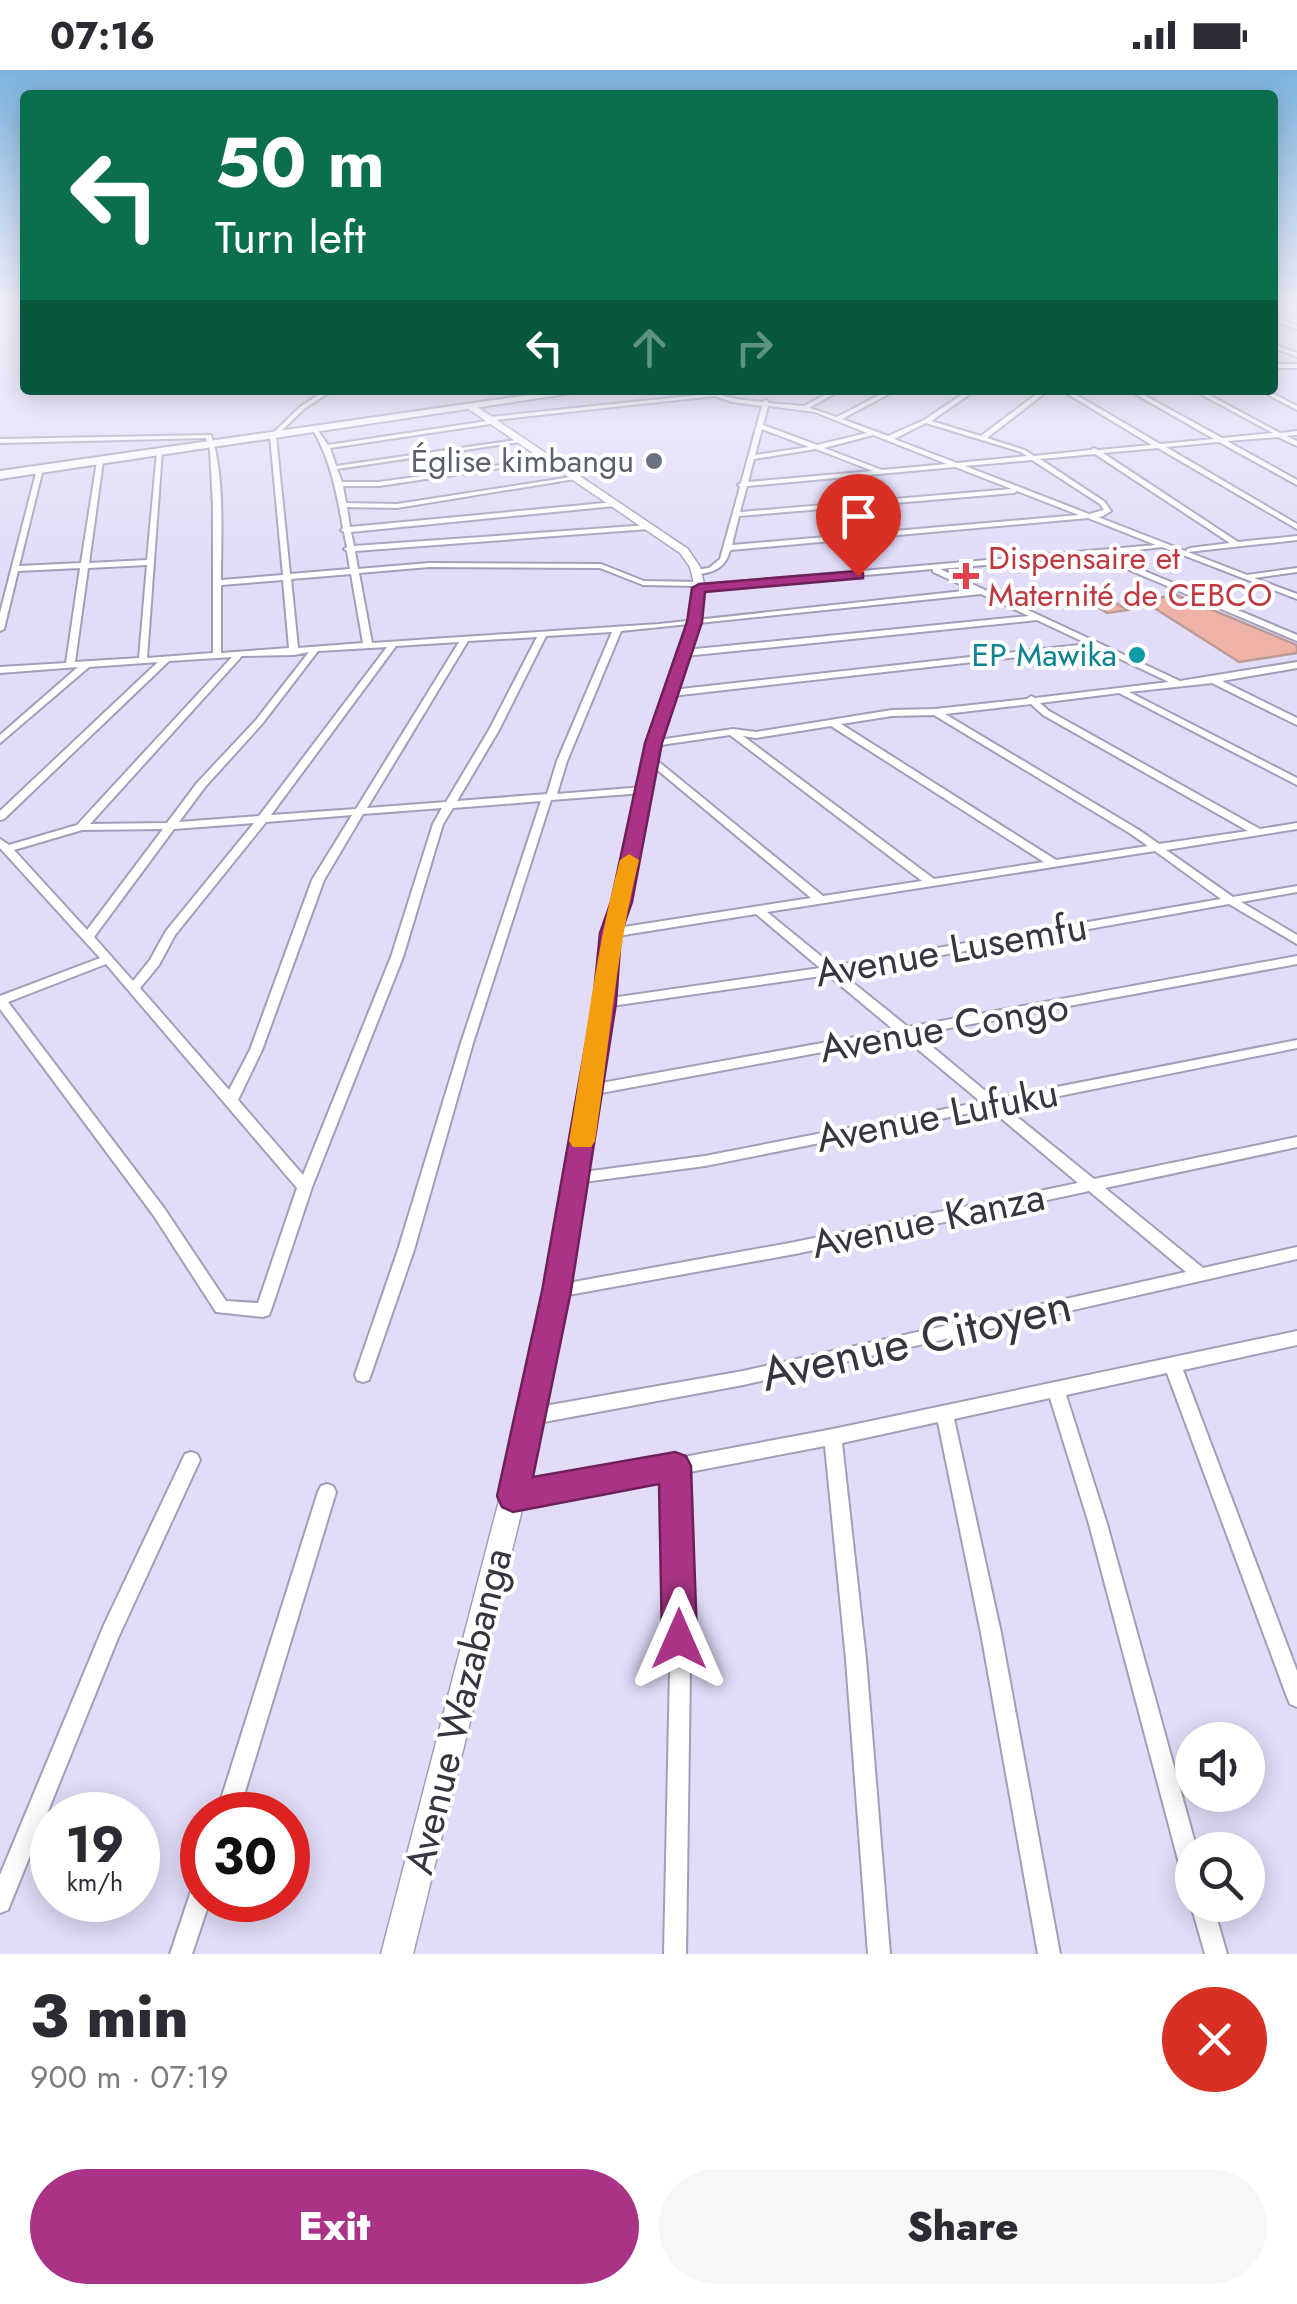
<!DOCTYPE html>
<meta charset="utf-8">
<style>
body{margin:0;font-family:Jost,sans-serif;background:#f7f7f7;color:#2b2b33;height:100vh;display:flex;flex-direction:column;font-size:38px;white-space:nowrap}
*{box-sizing:border-box;margin:0}
p{font-size:32px;color:#7c7c81}
.icon{flex:none;width:55px;height:55px;fill:none;stroke:currentColor;stroke-width:2;stroke-linecap:round;stroke-linejoin:round}
.map{position:relative;height:1884px;overflow:hidden}
.details{display:flex;flex-direction:column;background:#fff;flex:1}
.details>*{flex:none}
.hud{position:absolute;left:20px;top:20px;width:1258px;height:305px;border-radius:10px;box-shadow:0 5px 25px #0003;background:#0b6e4f;color:#fff;overflow:hidden}
.fabs{position:absolute;left:1175px;top:1652px;display:grid;gap:20px}
.fabs a{display:grid;place-items:center;width:90px;height:90px;border-radius:50%;background:#fff;box-shadow:0 5px 25px #0003;font-size:50px}
.speed{position:absolute;left:30px;top:1722px;display:flex;gap:20px;font-size:50px;font-weight:700;text-align:center}
.speed>*{display:grid;place-content:center;width:130px;height:130px;border-radius:50%;background:#fff;box-shadow:0 5px 25px #0003;line-height:1}
.speed small{font-size:25px;font-weight:400}
.speed .limit{border:15px solid #d22;background:#fff;color:#111}
.pin{position:absolute;display:grid;place-items:center;width:85px;height:85px;color:#fff;margin:-102px -42px;border-radius:50% 50% 50% 0;rotate:-45deg;box-shadow:0 0 10px #0007}
.pin .icon{rotate:45deg}
.me{position:absolute;width:110px;margin:-55px;rotate:0deg;stroke-linejoin:round;filter:drop-shadow(0 0 8px #0008)}
.turn{display:flex;align-items:center;gap:35px;height:210px;padding:0 30px;font-size:45px}
.turn .icon{width:130px;height:130px;stroke-width:2.5}
.turn b{display:block;font-size:70px;line-height:85px}
.lanes{display:flex;align-items:center;height:95px;padding:0 30px;background:#0003;justify-content:center;gap:50px;direction:ltr}
.lanes .off{opacity:.35}
.round{display:grid;place-items:center;flex:none;width:105px;height:105px;border-radius:52px;background:#f7f7f7}
.overview{display:flex;align-items:center;justify-content:space-between;height:170px;padding:0 30px}
h1{font-size:60px;font-weight:800;line-height:75px}
.action{display:flex;gap:20px;margin-top:auto;padding:20px 30px}
.action a{flex:1;height:115px;border-radius:60px;background:#a38;color:#fff;font-size:40px;font-weight:800;line-height:115px;text-align:center}
.action a+a{background:#f7f7f7;color:#2b2b33}
.status{display:flex;justify-content:space-between;align-items:center;height:70px;padding:0 50px;background:#fff;direction:ltr}
.status svg{height:28px;fill:currentColor}
.map>svg:first-child{display:block}
</style>
<div class="status"><b>07:16</b><svg viewBox="0 0 49 12"><path d="M0 12V9h3v3zM5 12V6h3v6zM10 12V3h3v9zM15 12V0h3v12zM26 1h20v11H26zM47 4h2v5h-2z"/></svg></div>
<div class="map">
<svg width="1297" height="1884" viewBox="0 0 1297 1884">
<rect width="100%" height="100%" fill="#e2dcf8"/>
<g fill="#eeb2a7" stroke="#bb9c97" stroke-width="2.5">
<polygon points="1094,519 1127,540 1107,543 1075,523"/>
<polygon points="1174,524 1297,575 1297,583 1239,592 1145,532"/>
</g>
<g fill="none" stroke-linecap="round" stroke-linejoin="round">
<g stroke="#a39eb8" stroke-width="4">
<g id="street">
<polygon points="1272,247 1297,256 1297,259 1272,250"/>
<polygon points="1272,274 1297,283 1297,287 1272,277"/>
<rect x="1272" y="294" width="25" height="4"/>
<path d="M326 320H333L304 339 276 366 290 504 350 499 347 481 344 479 347 477 344 462 341 460 343 458C337 424 331 391 313 360L316 358 328 375 494 350H488L490 347 709 324 703 320C713 321 719 325 728 327 740 330 751 331 763 332L766 330 769 333 804 336 834 320H841L809 338 837 347 889 320H896L842 349 888 366 924 350 969 320H976L931 351 981 366 1042 320H1049L987 368 1025 380 1034 386 1091 380 1094 378 1098 380 1152 375 1061 320H1068L1160 374 1214 369 1128 320H1135L1222 368 1273 363 1193 320H1200L1280 363 1297 361V365L1286 366 1297 371V376L1278 367 1227 371 1297 410V415L1219 372 1166 377 1297 454V459L1158 378 1103 383 1238 472 1297 466V470L1187 482 1186 480 1190 478 1230 473 1095 384 1040 389 1105 432 1111 441 1103 446 1098 447 1247 505 1297 498V502L1254 508 1297 524V529L1162 477 1104 484 1297 565V571L1094 485 940 499 1180 611 1297 592V598L1222 611 1297 648V655L1212 613 1129 622 1297 708V715L1119 623 1040 633 1049 641 1260 759 1297 753V759L1166 780 1233 827 1297 816V822L1241 832 1297 865V874L1229 834 841 903 908 957 1297 886V894L917 964 995 1029 1297 970V978L1005 1037 1094 1109 1297 1067V1077L1105 1118 1203 1198 1297 1177V1189L743 1315 533 1354 527 1351 525 1346 527 1341 533 1338 743 1301 1186 1202 1089 1121 795 1184 557 1227 551 1226 549 1221 551 1216 557 1215 795 1172 1078 1113 990 1039 705 1096 576 1113 571 1112 569 1108 571 1104 576 1103 705 1086 981 1032 903 967 590 1025 585 1023 583 1020 585 1017 590 1015 894 960 828 905 604 937 600 936 598 933 600 930 604 929 820 898 756 844 611 867 607 866 605 863 611 859 811 828 648 692V688H654L823 826 922 811 730 665 654 676 651 675V671L733 659 756 662 892 640 935 639 1027 629 1031 626 1035 628 1169 612 1097 578 672 626 668 623 672 620 1088 574 1037 550 685 586 681 583 685 580 1029 546 981 524 621 561 567 691 557 724 643 717 648 720 643 723 551 730 473 973 414 1180 369 1310 363 1312 357 1310 355 1305 398 1180 461 973 541 731 453 738 443 754 403 887 312 1117 271 1240 269 1245 263 1247 216 1242 154 1146 0 939V926L100 888 0 778V769L9 775 77 755 232 587 169 591 4 749 0 750V741L158 592 89 597 0 673V665L78 597 0 603V597L66 593 80 498 18 501 4 559 0 561V543L37 399 40 397 43 399 19 496 81 493 97 391 100 389 103 391 89 493 147 490 157 382 162 381 147 588 213 583V435L210 380 206 368 0 373V369L211 365C225 405 221 467 221 510L283 505 270 366 300 337ZM715 326 732 332 762 336 741 413 738 415 740 417 720 489 709 498 694 500V504C712 504 726 498 730 480L1088 448 1156 475 702 515V512H699L644 511 601 494 429 493 358 499 355 481 649 459 653 457 649 455 354 476 351 462 615 436 618 434 615 432 350 457 347 437 397 438 581 408 578 406 397 434 346 433 343 416H379L554 390 551 388 379 412H342L337 399 526 371 523 369 336 396 330 378 497 353 495 350ZM768 336 815 342 867 363 817 375 763 355ZM926 353 1021 382 1027 386 957 393 894 369ZM762 359 809 377 755 385ZM873 365 947 394 882 400 824 378ZM816 379 873 401 748 412 754 389ZM1032 390 1100 434 1104 440 1089 444 965 396ZM955 397 1012 419 740 442 747 416ZM1017 421 1079 445 732 475 739 446 1014 423ZM147 495 139 588 75 592 88 498ZM429 497 600 498 643 515 696 516 695 518 699 520 933 499V502L973 520 659 554 372 573 359 503ZM351 504 363 573 298 578 291 509ZM283 510 289 578 221 583V515ZM612 562 557 691 547 724 457 731 499 660 546 566ZM537 567 489 660 446 732 367 738 468 571ZM459 572 356 739 271 745 396 576ZM387 577 259 746 179 752 205 717 262 654 318 581ZM309 582 256 650 197 713 167 753 90 754 242 586 294 585ZM1031 634 1043 645 1248 761 1159 774 1139 760 945 644ZM934 645 1131 764 1148 776 1056 790 841 654 892 646ZM831 656 1044 792 934 809 743 666 756 668ZM442 738 433 754 391 887 303 1105 238 1030 262 980 324 810 363 744ZM352 745 312 810 250 980 229 1020 140 918 159 895 175 865 266 752ZM254 753 166 861 150 890 133 911 94 867 174 759ZM163 759 87 860 14 780 82 760ZM1155 781 1221 829 833 896 767 842ZM106 894 297 1118 258 1233 226 1231 164 1138 8 932Z"/>
<polygon points="1259,320 1266,320 1297,336 1297,340"/>
<polygon points="1297,1261 1297,1275 1183,1300 1297,1601 1297,1637 1290,1634 1287,1627 1167,1303 1066,1325 1107,1454 1197,1780 1192,1780 1192,1812 1184,1809 1181,1801 1089,1454 1050,1328 954,1349 1001,1563 1060,1884 1038,1884 981,1563 938,1352 842,1373 866,1589 890,1884 868,1884 846,1589 825,1376 684,1403 690,1599 686,1884 664,1884 670,1599 666,1406 513,1435 507,1432 504,1426 507,1420 833,1359"/>
<polygon points="191,1382 197,1384 200,1390 118,1568 8,1840 0,1843 0,1805 104,1555 185,1384"/>
<polygon points="327,1414 333,1416 336,1422 238,1745 216,1745 318,1422 321,1416"/>
<polygon points="202,1809 202,1830 210,1830 192,1884 170,1884 194,1812"/>
<polygon points="1192,1831 1192,1835 1213,1835 1227,1884 1205,1884 1191,1835"/>
</g>
</g>
<g stroke="#a39eb8" stroke-width="3">
<polygon id="secondary" points="467,334 473,334 688,479 700,497 704,514 701,552 661,673 629,832 619,863 613,933 545,1346 413,1884 381,1884 521,1346 595,933 603,863 613,832 647,673 689,552 694,514 690,497 680,483 467,338"/>
</g>
<g stroke="#a39eb8" stroke-width="4">
<polygon id="highway" points="563,320 593,320 0,409 0,401"/>
</g>
<use href="#street" fill="#fff" fill-rule="evenodd"/>
<use href="#secondary" fill="#fff" fill-rule="evenodd"/>
<use href="#highway" fill="#fff" fill-rule="evenodd"/>
</g>
<linearGradient id="sky" x2="0" y2="1"><stop stop-color="#7bb3de"/><stop offset="0.47" stop-color="#f2effc"/><stop offset="1" stop-color="#f2effc" stop-opacity="0"/></linearGradient>
<rect width="1297" height="501" fill="url(#sky)"/>
<polygon fill="#a38" stroke="#6e2158" stroke-width="2.5" points="858,501 863,503 863,508 705,522 702,552 662,673 632,832 621,863 616,933 571,1221 533,1407 675,1382 686,1386 691,1396 697,1569 692,1581 679,1587 667,1581 662,1569 659,1414 513,1442 502,1437 497,1426 542,1221 593,933 600,863 611,832 645,673 687,552 692,518 699,514"/>
<path fill="#f59e0b" d="M629 784 639 790C616 882 609 977 595 1071L591 1077H573L569 1071C585 977 595 882 620 790Z"/>
<circle fill="#6b7280" stroke="#fff" stroke-width="4" cx="654" cy="391" r="10"/>
<path fill="#e0444e" stroke="#fff" stroke-width="4" d="M961 491h10v10h10v10h-10v10h-10v-10h-10v-10h10z"/>
<circle fill="#0f9aa8" stroke="#fff" stroke-width="4" cx="1137" cy="585" r="10"/>
<g text-anchor="middle" stroke-width="8" stroke-linejoin="round" paint-order="stroke">
<g font-size="32" fill="#5b616d" stroke="#fff" text-anchor="end">
<text x="634" y="402">Église kimbangu</text>
</g>
<g font-size="32" fill="#be3a42" stroke="#fff" text-anchor="start">
<text x="988" y="499">Dispensaire et<tspan x="988" dy="37">Maternité de CEBCO</tspan></text>
</g>
<g font-size="32" fill="#0d838f" stroke="#fff" text-anchor="end">
<text x="1117" y="596">EP Mawika</text>
</g>
<g font-size="40" fill="#373540" stroke="#fff">
<text transform="translate(951 879) rotate(-10)" y="14">Avenue Lusemfu</text>
<text transform="translate(944 957) rotate(-10)" y="14">Avenue Congo</text>
<text transform="translate(937 1045) rotate(-11)" y="14">Avenue Lufuku</text>
<text transform="translate(928 1150) rotate(-12)" y="14">Avenue Kanza</text>
<text transform="translate(458 1641) rotate(-76)" y="14">Avenue Wazabanga</text>
</g>
<g font-size="48" fill="#373540" stroke="#fff">
<text transform="translate(916 1269) rotate(-13)" y="17">Avenue Citoyen</text>
</g>
</g>
</svg>
<div class="fabs">
<a><svg class="icon" aria-label="sound" viewBox="0 0 24 24"><path d="M4 9h4l5-4v14l-5-4H4zM17 9q2 3 0 6"/></svg></a>
<a><svg class="icon" aria-label="search" viewBox="0 0 24 24"><circle cx="10" cy="10" r="6"/><path d="M15 15l6 6"/></svg></a>
</div>
<div class="speed"><div>19<small>km/h</small></div><div class="limit">30</div></div>
<div class="pin" style="left:858px;top:506px;background:#d93025"><svg class="icon" aria-label="arrive" viewBox="0 0 24 24"><path d="M6 21V4h12l-3 4 3 4H6"/></svg></div>
<svg class="me" style="left:679px;top:1569px" viewBox="-20 -20 40 40"><path d="M0-17L14 15 0 8-14 15z" fill="#a38" stroke="#fff" stroke-width="4"/></svg>
<div class="hud">
<div class="turn"><svg class="icon" aria-label="left" viewBox="0 0 24 24"><path d="M17 20v-9H6M10 6l-5 5 5 5"/></svg><div><b>50 m</b>Turn left</div></div>
<div class="lanes"><svg class="icon" aria-label="left" viewBox="0 0 24 24"><path d="M17 20v-9H6M10 6l-5 5 5 5"/></svg><svg class="icon off" aria-label="ahead" viewBox="0 0 24 24"><path d="M12 20V5M6 11l6-6 6 6"/></svg><svg class="icon off" aria-label="right" viewBox="0 0 24 24"><path d="M7 20v-9h11M14 6l5 5-5 5"/></svg></div>
</div>
</div>
<section class="details">
<div class="overview"><div><h1>3 min</h1><p>900 m · 07:19</p></div><a class="round" style="background:#d93025;color:#fff"><svg class="icon" aria-label="close" viewBox="0 0 24 24"><path d="M6 6l12 12M18 6L6 18"/></svg></a></div>
<div class="action"><a>Exit</a><a>Share</a></div>
</section>
